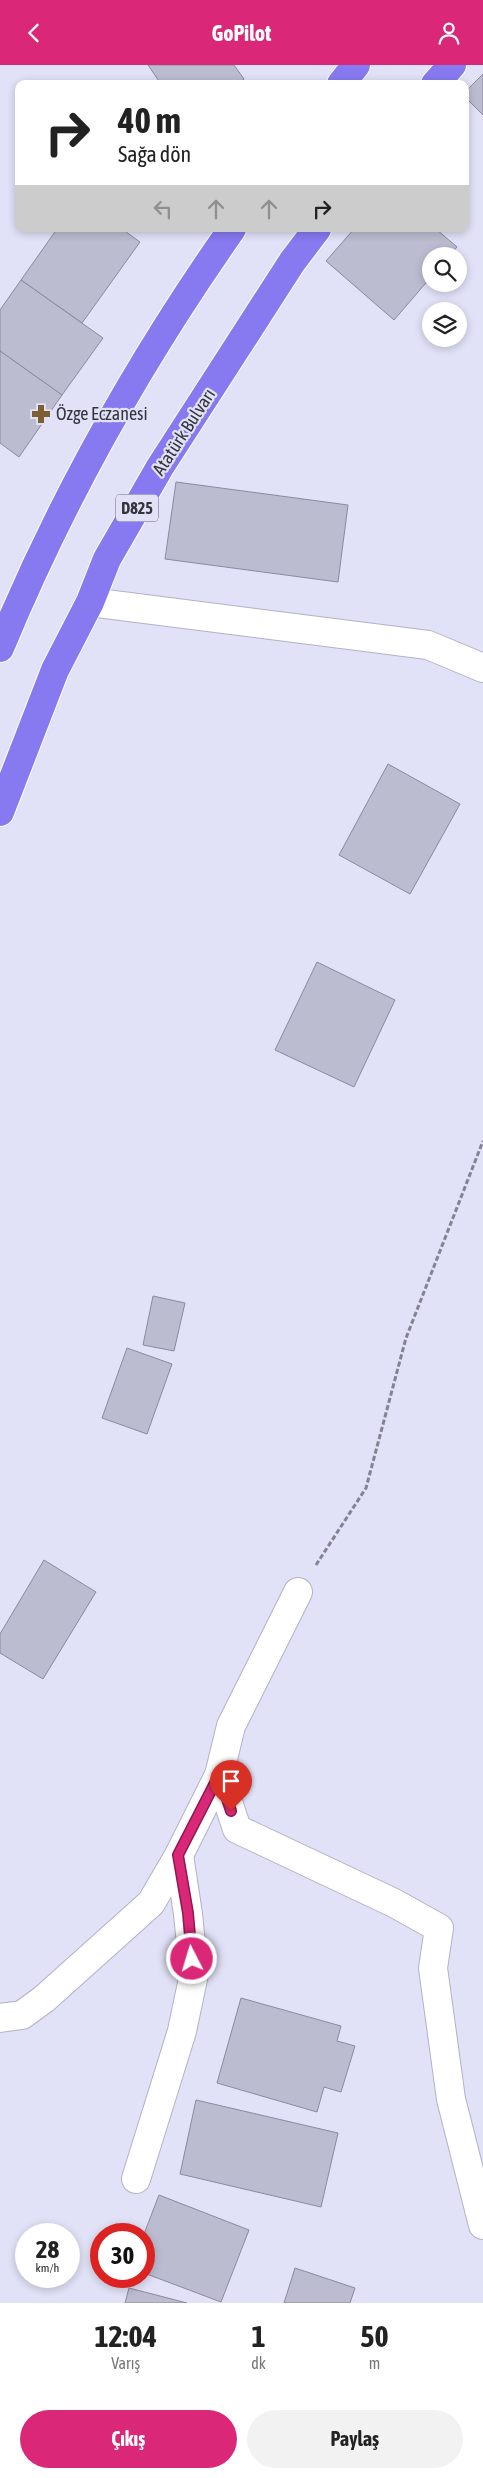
<!DOCTYPE html>
<html lang="tr">
<meta charset="utf-8">
<style>
body{margin:0;font-family:"Asap Condensed",sans-serif;background:#f2f2f2;color:#222;height:100vh;display:flex;flex-direction:column;font-size:19px;white-space:nowrap}
*{box-sizing:border-box;margin:0}
p{font-size:16px;color:#767676}
.icon{flex:none;width:28px;height:28px;fill:none;stroke:currentColor;stroke-width:2;stroke-linecap:round;stroke-linejoin:round}
.map{position:relative;height:2238px;overflow:hidden}
.panel{display:flex;flex-direction:column;background:#fff;flex:1}
.panel>*{flex:none}
.guide{position:absolute;left:15px;top:15px;width:454px;height:152px;border-radius:10px;box-shadow:0 2px 8px #0003;background:#fff;color:#222;overflow:hidden}
.buttons{position:absolute;left:422px;top:182px;display:grid;gap:10px}
.buttons a{display:grid;place-items:center;width:45px;height:45px;border-radius:50%;background:#fff;box-shadow:0 2px 8px #0003;font-size:25px}
.speed{position:absolute;left:15px;top:2158px;display:flex;gap:10px;font-size:25px;font-weight:700;text-align:center}
.speed>*{display:grid;place-content:center;width:65px;height:65px;border-radius:50%;background:#fff;box-shadow:0 2px 8px #0003;line-height:1}
.speed small{font-size:12px;font-weight:400}
.speed .limit{border:8px solid #d22;background:#fff;color:#111}
.pin{position:absolute;display:grid;place-items:center;width:42px;height:42px;color:#fff;margin:-51px -21px;border-radius:50% 50% 50% 0;rotate:-45deg;box-shadow:0 0 5px #0007}
.pin .icon{rotate:45deg}
.me{position:absolute;width:55px;margin:-28px;rotate:355deg;stroke-linejoin:round;filter:drop-shadow(0 0 4px #0008)}
.turn{display:flex;align-items:center;gap:18px;height:105px;padding:0 20px;font-size:22px}
.turn .icon{width:65px;height:65px;stroke-width:2.5}
.turn b{display:block;font-size:35px;line-height:42px}
.lanes{display:flex;align-items:center;height:48px;padding:0 20px;background:#0003;justify-content:center;gap:25px;direction:ltr}
.lanes .off{opacity:.35}
.eta{display:flex;justify-content:space-evenly;align-items:center;height:85px;text-align:center}
.eta b{font-size:30px;font-weight:700;line-height:35px}
.button{display:flex;gap:10px;margin-top:auto;padding:10px 20px}
.button a{flex:1;height:58px;border-radius:30px;background:#db2777;color:#fff;font-size:20px;font-weight:700;line-height:58px;text-align:center}
.button a+a{background:#f2f2f2;color:#222}
header{display:flex;justify-content:space-between;align-items:center;height:65px;padding:0 20px;background:#db2777;color:#fff;font-size:22px;font-weight:700}
.map>svg:first-child{display:block}
</style>
<header><svg class="icon" aria-label="back" viewBox="0 0 24 24"><path d="M15 5l-7 7 7 7"/></svg>GoPilot<svg class="icon" aria-label="person" viewBox="0 0 24 24"><circle cx="12" cy="8" r="4"/><path d="M4 21q1-7 8-7t8 7"/></svg></header>
<div class="map">
<svg width="483" height="2238" viewBox="0 0 483 2238">
<rect width="100%" height="100%" fill="#e1e1f7"/>
<g fill="#bcbcd1" stroke="#8a899e">
<polygon points="148,0 234,0 244,14 237,19 161,19"/>
<polygon points="483,9 483,50 465,32 465,27"/>
<polygon points="57,164 122,164 140,177 82,258 21,215"/>
<polygon points="354,164 436,164 457,182 449,191 431,191 431,212 394,255 326,196"/>
<polygon points="21,215 103,273 62,330 0,286 0,245"/>
<polygon points="0,286 62,330 19,392 0,378"/>
<polygon points="176,417 348,440 338,517 165,494"/>
<polygon points="388,699 460,739 410,829 339,790"/>
<polygon points="317,897 395,935 354,1022 275,985"/>
<polygon points="153,1231 185,1238 174,1286 143,1280"/>
<polygon points="127,1283 172,1299 147,1369 102,1353"/>
<polygon points="44,1495 96,1527 43,1614 0,1588 0,1569"/>
<polygon points="241,1933 341,1961 337,1976 355,1981 341,2027 324,2022 317,2047 217,2018"/>
<polygon points="196,2035 338,2068 321,2142 180,2109"/>
<polygon points="159,2130 249,2165 221,2237 144,2208 144,2169"/>
<polygon points="295,2203 355,2223 350,2238 284,2238"/>
<polygon points="129,2223 187,2238 125,2238"/>
</g>
<g fill="none" stroke-linecap="round" stroke-linejoin="round">
<g stroke="#b2b2c7" stroke-width="30">
<g id="street">
<polyline points="90,537 428,580 483,603"/>
<polyline points="298,1527 231,1661 219,1710 237,1764 394,1838 439,1863 433,1903 451,2034 483,2160"/>
<polyline points="0,1953 22,1950 44,1934 151,1838 179,1790 219,1710"/>
<polyline points="136,2114 182,1966 194,1909 188,1849 179,1790"/>
</g>
</g>
<g stroke="#fff" stroke-width="30">
<g id="highway">
<polyline points="341,19 356,0"/>
<polyline points="435,19 452,0"/>
<path d="M0 583C61 435 140 295 232 164"/>
<polyline points="0,747 55,605 90,537 107,494 160,402 292,197 317,164"/>
</g>
</g>
<polyline stroke="#838392" stroke-width="3" stroke-dasharray="5 2.5" stroke-linecap="butt" points="316,1500 366,1423 406,1273 483,1076"/>
<use href="#street" stroke="#fff" stroke-width="28"/>
<use href="#highway" stroke="#8779f0" stroke-width="28"/>
</g>
<g fill="none" stroke-linecap="round" stroke-linejoin="round">
<g stroke="#8e194d" stroke-width="12">
<polyline id="route" points="192,1894 188,1848 178,1790 219,1710 231,1746"/>
</g>
<use href="#route" stroke="#db2777" stroke-width="9"/>
</g>
<defs>
<g id="pharmacy-bare" transform="scale(1.5)"><path d="M-2-6h4v4h4v4h-4v4h-4v-4h-4v-4h4Z" fill="#7d5f33" stroke="#e1e1f7" stroke-width="2.5" paint-order="stroke"/></g>
</defs>
<g fill-rule="evenodd">
<use href="#pharmacy-bare" x="41" y="349"/>
</g>
<g text-anchor="middle" stroke-width="4.5" stroke-linejoin="round" paint-order="stroke">
<rect fill="#e1e1f7" stroke="#686875" stroke-width="1" x="116" y="429.5" width="42" height="27" rx="4"/>
<g font-size="16" font-weight="bold" fill="#34343d">
<text x="137" y="449">D825</text>
</g>
<g font-size="18" fill="#34343d" stroke="#e1e1f7" text-anchor="start">
<text x="56" y="355">Özge Eczanesi</text>
</g>
<g font-size="18" fill="#34343d" stroke="#e1e1f7">
<text transform="translate(184 367) rotate(-57)" y="6">Atatürk Bulvarı</text>
</g>
</g>
</svg>
<div class="buttons">
<a><svg class="icon" aria-label="search" viewBox="0 0 24 24"><circle cx="10" cy="10" r="6"/><path d="M15 15l6 6"/></svg></a>
<a><svg class="icon" aria-label="layers" viewBox="0 0 24 24"><path d="M12 4l9 5-9 5-9-5zM3 14l9 5 9-5"/></svg></a>
</div>
<div class="speed"><div>28<small>km/h</small></div><div class="limit">30</div></div>
<div class="pin" style="left:231px;top:1746px;background:#d93025"><svg class="icon" aria-label="arrive" viewBox="0 0 24 24"><path d="M6 21V4h12l-3 4 3 4H6"/></svg></div>
<svg class="me" style="left:192px;top:1894px" viewBox="-20 -20 40 40"><circle r="17" fill="#db2777" stroke="#fff" stroke-width="3"/><path d="M0-11L8 9 0 5-8 9z" fill="#fff"/></svg>
<div class="guide">
<div class="turn"><svg class="icon" aria-label="right" viewBox="0 0 24 24"><path d="M7 20v-9h11M14 6l5 5-5 5"/></svg><div><b>40 m</b>Sağa dön</div></div>
<div class="lanes"><svg class="icon off" aria-label="left" viewBox="0 0 24 24"><path d="M17 20v-9H6M10 6l-5 5 5 5"/></svg><svg class="icon off" aria-label="ahead" viewBox="0 0 24 24"><path d="M12 20V5M6 11l6-6 6 6"/></svg><svg class="icon off" aria-label="ahead" viewBox="0 0 24 24"><path d="M12 20V5M6 11l6-6 6 6"/></svg><svg class="icon" aria-label="right" viewBox="0 0 24 24"><path d="M7 20v-9h11M14 6l5 5-5 5"/></svg></div>
</div>
</div>
<section class="panel">
<div class="eta">
<div><b>12:04</b><p>Varış</p></div>
<div><b>1</b><p>dk</p></div>
<div><b>50</b><p>m</p></div>
</div>
<div class="button"><a>Çıkış</a><a>Paylaş</a></div>
</section>
